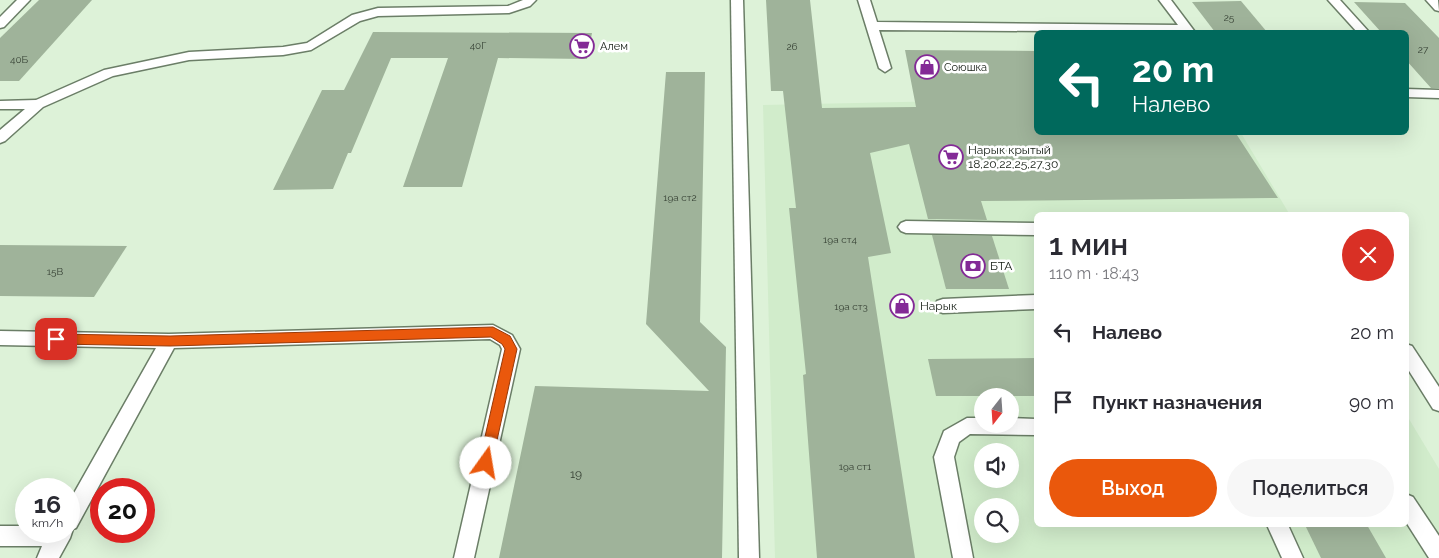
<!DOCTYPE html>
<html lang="ru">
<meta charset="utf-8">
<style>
body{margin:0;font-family:Raleway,sans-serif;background:#f7f7f7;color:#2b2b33;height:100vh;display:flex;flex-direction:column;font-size:19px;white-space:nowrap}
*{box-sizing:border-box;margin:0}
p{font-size:16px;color:#7c7c81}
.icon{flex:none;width:28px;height:28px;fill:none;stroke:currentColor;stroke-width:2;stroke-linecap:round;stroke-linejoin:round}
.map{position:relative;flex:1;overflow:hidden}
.details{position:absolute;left:1034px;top:212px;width:375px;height:315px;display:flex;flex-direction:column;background:#fff;border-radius:8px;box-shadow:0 5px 20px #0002}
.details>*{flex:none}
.hud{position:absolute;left:1034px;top:30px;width:375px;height:105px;border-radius:8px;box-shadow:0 5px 20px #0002;background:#00695c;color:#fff;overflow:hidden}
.needle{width:32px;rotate:197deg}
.fabs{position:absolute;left:974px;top:388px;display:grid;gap:10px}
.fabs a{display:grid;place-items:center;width:45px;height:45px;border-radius:50%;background:#fff;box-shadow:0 5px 20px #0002;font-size:25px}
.speed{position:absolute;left:15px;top:478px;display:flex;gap:10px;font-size:25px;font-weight:700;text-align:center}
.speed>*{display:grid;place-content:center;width:65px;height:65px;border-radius:50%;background:#fff;box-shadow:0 5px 20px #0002;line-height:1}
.speed small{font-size:12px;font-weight:400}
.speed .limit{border:8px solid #d22;background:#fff;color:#111}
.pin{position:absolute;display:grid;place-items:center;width:42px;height:42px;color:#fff;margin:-21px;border-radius:10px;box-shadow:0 2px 8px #0006}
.me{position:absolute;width:55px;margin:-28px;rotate:13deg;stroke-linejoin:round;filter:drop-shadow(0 0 4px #0008)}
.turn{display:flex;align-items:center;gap:18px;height:105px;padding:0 15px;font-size:22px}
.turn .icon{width:65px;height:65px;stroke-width:2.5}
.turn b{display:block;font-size:35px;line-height:42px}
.round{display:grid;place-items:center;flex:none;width:52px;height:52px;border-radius:26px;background:#f7f7f7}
.head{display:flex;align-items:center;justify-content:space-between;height:85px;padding:0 15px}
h1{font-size:30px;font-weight:600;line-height:38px}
.cta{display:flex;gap:10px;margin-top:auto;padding:10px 15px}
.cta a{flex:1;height:58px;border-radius:30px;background:#ea580c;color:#fff;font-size:20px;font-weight:600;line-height:58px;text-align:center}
.cta a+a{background:#f7f7f7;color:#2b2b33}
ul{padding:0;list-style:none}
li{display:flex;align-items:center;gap:15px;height:70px;padding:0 15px}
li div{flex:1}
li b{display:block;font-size:19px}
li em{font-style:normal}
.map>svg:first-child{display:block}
</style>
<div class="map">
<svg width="1439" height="558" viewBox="0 0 1439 558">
<rect width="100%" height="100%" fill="#ddf2d8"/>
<path fill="#d1eccb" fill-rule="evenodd" d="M1036 99V132L1241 133 1290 215H1036V525H1406V414L1439 469V558H775L763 105ZM982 396H1010V424H982ZM982 451H1010V479H982ZM982 506H1010V534H982Z"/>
<g fill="#9fb39a">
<polygon points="39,0 92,0 19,81 0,81 0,38"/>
<polygon points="766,0 810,0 822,108 916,107 905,50 1036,51 1036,132 1235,132 1278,198 981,201 987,220 928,219 909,144 870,153 891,253 868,257 915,558 817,558 803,375 806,374 789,208 796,208 783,91 771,91"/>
<polygon points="1241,1 1267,32 1215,32 1192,2"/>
<polygon points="1354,2 1405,3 1439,38 1439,88 1431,88 1406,60 1406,32 1381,32"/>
<polygon points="373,32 592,33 587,59 498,58 462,187 403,187 448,58 391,58 351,153 348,153 333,189 273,190 322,90 344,90"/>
<polygon points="666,72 705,72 700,322 726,347 722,558 499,558 535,386 709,391 646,324"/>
<polygon points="932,235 992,236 1009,289 946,289"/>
<polygon points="0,245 127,246 94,297 0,296"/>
<polygon points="1036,358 1036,396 936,396 928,359"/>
<polygon points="1305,525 1367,525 1386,558 1321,558"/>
</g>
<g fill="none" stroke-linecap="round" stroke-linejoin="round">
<g stroke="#6b7e67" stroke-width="3">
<g id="lane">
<polygon points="17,0 30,0 4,27 0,28 0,17"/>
<polygon points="523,0 536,0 530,6 509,13 378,16 360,21 311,50 283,55 189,60 113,76 43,107 5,141 0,143 0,130 25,109 0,109 0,101 36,100 104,70 189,52 283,47 307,43 352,15 378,8 508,6"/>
<polygon points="731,0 743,0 759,558 739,558"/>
<polygon points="858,0 870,0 877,22 1178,25 1159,0 1171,0 1195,32 879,30 891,68 885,72 879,68"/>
<polygon points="1328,0 1340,0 1369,32 1357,32"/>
<polygon points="1426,0 1438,0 1439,11 1435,10"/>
<polygon points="1406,89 1439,90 1439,98 1406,97"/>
<polygon points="906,221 1036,223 1036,235 906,233 901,231 898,227 901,223"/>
<polygon points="1036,295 1036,309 943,313 937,311 935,306 937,301 943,299"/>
<polygon points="493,325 512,335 520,349 474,558 454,558 502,349 500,345 490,339 174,348 76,528 73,529 70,538 59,558 37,558 42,546 0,546 0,526 26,526 26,531 69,531 69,502 156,348 0,345 0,331 169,334"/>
<polygon points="1406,344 1412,346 1439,387 1439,411 1433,409 1406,366"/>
<polygon points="967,418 982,418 982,424 1010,424 1010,418 1036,419 1036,435 970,434 959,442 954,457 973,558 953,558 934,457 944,431"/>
<polygon points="1406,494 1413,497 1439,536 1439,558 1429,558 1406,522"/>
<polygon points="1267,525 1288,525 1303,558 1282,558"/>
</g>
</g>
<use href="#lane" fill="#fff" fill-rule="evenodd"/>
</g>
<polygon fill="#ea580c" stroke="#983908" points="493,327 510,336 517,349 492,463 490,467 486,469 481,467 479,463 505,349 502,344 491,337 170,346 56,344 52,343 50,339 52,335 56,334 170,336"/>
<defs>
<g id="supermarket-ring" transform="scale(1.25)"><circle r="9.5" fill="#fff" stroke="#832a96" stroke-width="1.5"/><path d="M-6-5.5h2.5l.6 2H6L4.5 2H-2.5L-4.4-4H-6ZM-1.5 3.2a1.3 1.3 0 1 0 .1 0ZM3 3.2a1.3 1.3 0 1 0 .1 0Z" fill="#832a96"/></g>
<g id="shop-ring" transform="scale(1.25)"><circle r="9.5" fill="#fff" stroke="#832a96" stroke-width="1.5"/><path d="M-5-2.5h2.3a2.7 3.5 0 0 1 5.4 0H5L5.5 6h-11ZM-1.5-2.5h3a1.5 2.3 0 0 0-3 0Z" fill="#832a96"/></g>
<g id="bank-ring" transform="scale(1.25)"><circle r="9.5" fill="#fff" stroke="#832a96" stroke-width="1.5"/><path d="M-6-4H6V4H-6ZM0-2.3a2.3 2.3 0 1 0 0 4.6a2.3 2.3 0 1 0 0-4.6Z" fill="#832a96"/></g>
</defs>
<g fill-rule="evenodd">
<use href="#supermarket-ring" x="582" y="46"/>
<use href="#shop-ring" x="927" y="67"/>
<use href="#supermarket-ring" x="951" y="157"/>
<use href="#bank-ring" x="973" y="266"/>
<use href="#shop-ring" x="902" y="306"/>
</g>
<g text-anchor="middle" stroke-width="5" stroke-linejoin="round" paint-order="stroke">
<g font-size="10" fill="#374235">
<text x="1229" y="21">25</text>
<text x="478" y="49">40Г</text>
<text x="792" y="50">26</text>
<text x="1423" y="53">27</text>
<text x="19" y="63">40Б</text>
<text x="680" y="201">19а ст2</text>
<text x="840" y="243">19а ст4</text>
<text x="55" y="275">15В</text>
<text x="851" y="310">19а ст3</text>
<text x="855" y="470">19а ст1</text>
</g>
<g font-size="11" fill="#141c13" stroke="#fff" text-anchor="start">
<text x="600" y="50">Алем</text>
<text x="944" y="71">Союшка</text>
</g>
<g font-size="12" fill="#141c13" stroke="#fff" text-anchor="start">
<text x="968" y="154">Нарык крытый<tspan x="968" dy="14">18,20,22,25,27,30</tspan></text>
<text x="990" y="270">БТА</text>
<text x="920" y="310">Нарык</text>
</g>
<g font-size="12" fill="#374235">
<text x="576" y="478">19</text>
</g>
</g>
</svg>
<div class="fabs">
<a><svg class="needle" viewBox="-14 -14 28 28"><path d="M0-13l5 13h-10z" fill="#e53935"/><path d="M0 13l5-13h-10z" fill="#7c7c81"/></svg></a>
<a><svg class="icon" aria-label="sound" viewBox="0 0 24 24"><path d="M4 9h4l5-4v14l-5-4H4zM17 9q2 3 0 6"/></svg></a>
<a><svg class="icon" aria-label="search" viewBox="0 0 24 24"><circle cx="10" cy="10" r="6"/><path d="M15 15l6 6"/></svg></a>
</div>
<div class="speed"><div>16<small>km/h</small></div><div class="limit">20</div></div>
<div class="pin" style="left:56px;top:339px;background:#d93025"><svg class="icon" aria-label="arrive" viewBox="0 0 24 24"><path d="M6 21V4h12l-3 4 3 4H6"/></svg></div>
<svg class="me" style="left:486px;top:463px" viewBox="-20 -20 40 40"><circle r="19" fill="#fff"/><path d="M0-13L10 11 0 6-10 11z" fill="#ea580c"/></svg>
<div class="hud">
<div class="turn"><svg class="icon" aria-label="left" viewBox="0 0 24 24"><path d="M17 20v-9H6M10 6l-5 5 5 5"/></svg><div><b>20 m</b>Налево</div></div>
</div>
<section class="details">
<div class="head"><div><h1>1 мин</h1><p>110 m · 18:43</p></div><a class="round" style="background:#d93025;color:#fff"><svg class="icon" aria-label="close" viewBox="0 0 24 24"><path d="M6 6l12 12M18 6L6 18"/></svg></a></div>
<ul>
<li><svg class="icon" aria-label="left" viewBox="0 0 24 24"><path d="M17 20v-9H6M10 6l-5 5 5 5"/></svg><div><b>Налево</b></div><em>20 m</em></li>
<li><svg class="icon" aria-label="arrive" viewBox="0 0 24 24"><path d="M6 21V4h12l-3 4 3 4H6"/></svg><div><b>Пункт назначения</b></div><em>90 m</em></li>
</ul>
<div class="cta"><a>Выход</a><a>Поделиться</a></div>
</section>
</div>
